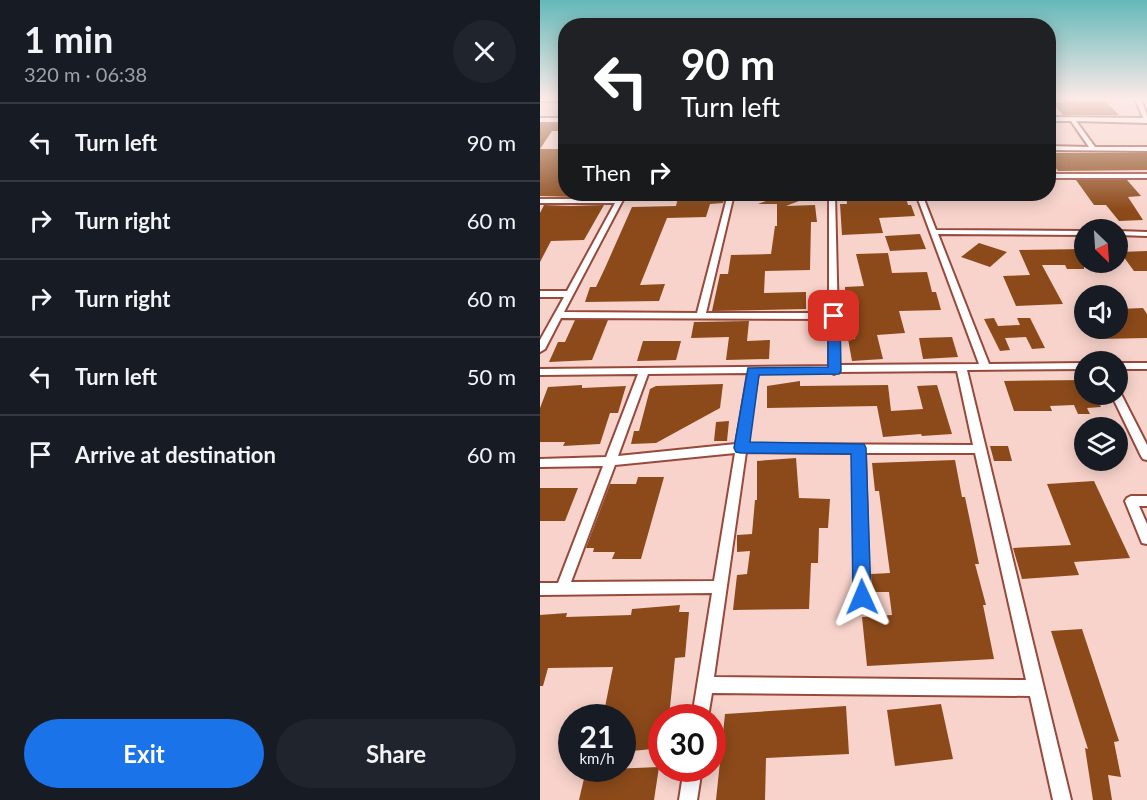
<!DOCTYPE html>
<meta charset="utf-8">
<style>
body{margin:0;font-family:Lato,sans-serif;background:#20242c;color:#f1f3f6;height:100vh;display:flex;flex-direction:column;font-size:22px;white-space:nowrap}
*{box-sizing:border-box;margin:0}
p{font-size:20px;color:#9ea1a6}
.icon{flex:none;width:33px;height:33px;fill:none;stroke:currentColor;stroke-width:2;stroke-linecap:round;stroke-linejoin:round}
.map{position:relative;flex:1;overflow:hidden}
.side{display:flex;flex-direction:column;background:#171b24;width:540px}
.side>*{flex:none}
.banner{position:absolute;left:18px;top:18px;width:498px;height:183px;border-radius:24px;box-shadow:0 3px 15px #0003;background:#202124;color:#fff;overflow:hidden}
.needle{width:39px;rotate:155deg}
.buttons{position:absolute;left:534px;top:219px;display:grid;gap:12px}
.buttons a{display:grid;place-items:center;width:54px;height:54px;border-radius:50%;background:#171b24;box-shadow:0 3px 15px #0003;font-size:30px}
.speed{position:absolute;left:18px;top:704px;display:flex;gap:12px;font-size:30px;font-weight:700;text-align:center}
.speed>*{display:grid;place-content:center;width:78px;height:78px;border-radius:50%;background:#171b24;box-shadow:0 3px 15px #0003;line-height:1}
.speed small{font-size:15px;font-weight:400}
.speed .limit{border:9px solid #d22;background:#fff;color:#111}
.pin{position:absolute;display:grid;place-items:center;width:51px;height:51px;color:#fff;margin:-26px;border-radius:12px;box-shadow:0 3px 9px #0006}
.me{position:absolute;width:66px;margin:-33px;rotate:359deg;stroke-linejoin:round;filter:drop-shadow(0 0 4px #0008)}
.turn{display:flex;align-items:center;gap:21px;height:126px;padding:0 24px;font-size:27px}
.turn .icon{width:78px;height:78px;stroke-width:2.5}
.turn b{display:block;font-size:42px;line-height:51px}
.then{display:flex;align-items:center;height:57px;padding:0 24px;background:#0003;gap:12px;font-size:22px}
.round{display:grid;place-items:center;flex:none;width:63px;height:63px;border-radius:32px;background:#20242c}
.headline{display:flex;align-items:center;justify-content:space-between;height:102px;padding:0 24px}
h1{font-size:36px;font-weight:700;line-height:45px}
.cta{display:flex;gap:12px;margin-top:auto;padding:12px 24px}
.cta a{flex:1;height:69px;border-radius:36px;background:#1a73e8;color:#fff;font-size:24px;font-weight:700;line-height:69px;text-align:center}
.cta a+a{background:#20242c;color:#f1f3f6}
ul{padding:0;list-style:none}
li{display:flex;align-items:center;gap:18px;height:78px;padding:0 24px;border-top:2px solid #363941}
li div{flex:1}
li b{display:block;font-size:22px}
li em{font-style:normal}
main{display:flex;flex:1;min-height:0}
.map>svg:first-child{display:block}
</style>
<main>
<section class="side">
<div class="headline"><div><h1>1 min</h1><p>320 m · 06:38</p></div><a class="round"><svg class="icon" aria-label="close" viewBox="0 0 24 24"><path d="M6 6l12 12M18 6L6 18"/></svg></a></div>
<ul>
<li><svg class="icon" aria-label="left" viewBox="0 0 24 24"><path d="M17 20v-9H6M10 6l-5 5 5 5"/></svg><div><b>Turn left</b></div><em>90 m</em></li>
<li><svg class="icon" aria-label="right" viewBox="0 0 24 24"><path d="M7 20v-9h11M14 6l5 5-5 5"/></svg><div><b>Turn right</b></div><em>60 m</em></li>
<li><svg class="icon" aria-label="right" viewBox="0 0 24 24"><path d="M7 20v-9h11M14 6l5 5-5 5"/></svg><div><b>Turn right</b></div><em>60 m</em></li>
<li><svg class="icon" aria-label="left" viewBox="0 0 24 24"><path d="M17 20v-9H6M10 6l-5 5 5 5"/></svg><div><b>Turn left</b></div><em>50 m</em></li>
<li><svg class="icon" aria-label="arrive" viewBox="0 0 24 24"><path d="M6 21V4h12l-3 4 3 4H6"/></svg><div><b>Arrive at destination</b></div><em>60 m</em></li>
</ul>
<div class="cta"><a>Exit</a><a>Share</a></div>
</section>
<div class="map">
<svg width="607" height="800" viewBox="0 0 607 800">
<rect width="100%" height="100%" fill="#f8d3cb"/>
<g fill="#8c4a1a">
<polygon points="565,101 579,115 523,115 512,102"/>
<polygon points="0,124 26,124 26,131 12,131 0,149 26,149 26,194 39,194 37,197 0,196"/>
<polygon points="508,153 607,153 607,170 518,171 508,159"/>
<polygon points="536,180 587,180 601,196 588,197 603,220 579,221 566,205 554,205"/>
<polygon points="139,194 186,194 183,203 170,204 166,217 127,218 100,285 125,284 119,301 45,302 50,287 56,287 65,268 92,207 136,206"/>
<polygon points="244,194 277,194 246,206 275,205 277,222 271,222 270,270 225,271 224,293 266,292 266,309 172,311 180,274 188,274 191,255 231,254 235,226 237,226 237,204 218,204"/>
<polygon points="306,194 365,194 368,205 371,205 375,216 339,218 343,233 302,235 300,204 307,204"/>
<polygon points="4,205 31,206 64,205 44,240 11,241 0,262 0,213"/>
<polygon points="380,234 386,249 350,251 345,236"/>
<polygon points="439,243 467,252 450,267 421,257"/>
<polygon points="544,249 544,269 527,269 525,265 502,265 523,304 476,306 463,276 490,275 479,250"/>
<polygon points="607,251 607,271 594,271 580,252"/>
<polygon points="348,253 352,273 387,272 392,292 396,292 401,310 359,311 365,333 337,335 343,359 312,361 308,339 315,339 311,313 303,313 301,293 305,293 305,287 324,286 316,254"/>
<polygon points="603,308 607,314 607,338 558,339 552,328 578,328 578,309"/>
<polygon points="454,318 458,326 480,325 477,318 490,318 505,348 492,349 486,337 465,338 470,350 460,351 444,319"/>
<polygon points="35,320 68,320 52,360 9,362 18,342 25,342"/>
<polygon points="209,321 207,341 230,340 229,359 186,360 189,337 151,338 154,322"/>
<polygon points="412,337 418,357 383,359 379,338"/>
<polygon points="103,341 141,341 136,360 97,361"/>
<polygon points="544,380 544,394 555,394 561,407 547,408 550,414 538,414 534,405 510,406 512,411 474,411 464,381"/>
<polygon points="260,381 260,386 348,385 351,411 383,409 377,386 397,385 412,434 382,436 381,434 343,437 337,406 227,408 227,386"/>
<polygon points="183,384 180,408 116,443 91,444 94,431 99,431 110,389 116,386"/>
<polygon points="42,385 42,388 86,386 78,413 70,413 60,444 23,446 25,442 0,442 0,408 8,387"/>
<polygon points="189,421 187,441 174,441 176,422"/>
<polygon points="450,446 468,446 472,461 454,461"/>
<polygon points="256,458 259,498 290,499 288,528 279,528 278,563 271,563 269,609 193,610 197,575 207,574 210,551 197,552 197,535 212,534 215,500 217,500 217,461"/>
<polygon points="415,460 422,497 425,497 439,564 435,564 446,605 443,605 454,659 327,666 322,617 352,615 349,592 332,592 331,574 350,573 339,491 335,491 332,463"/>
<polygon points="98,477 124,477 101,559 72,559 75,552 53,552 54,548 46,548 70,484 96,484"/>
<polygon points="554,481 590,558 534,562 539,575 482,579 473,548 531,545 507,484"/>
<polygon points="0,488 38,488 25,521 0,521"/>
<polygon points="140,605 139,612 149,612 145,657 135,658 129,717 122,717 122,748 82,752 82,717 63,717 73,667 8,668 3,686 0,686 0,615 27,613 26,617 91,615 92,609"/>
<polygon points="542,629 579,741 574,742 581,777 568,775 572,800 553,800 545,748 548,749 511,631"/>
<polygon points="401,704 413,759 355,766 347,710"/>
<polygon points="306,706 309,754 226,758 225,800 176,800 185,714"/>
<polygon points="119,767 114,800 39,800 46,770"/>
</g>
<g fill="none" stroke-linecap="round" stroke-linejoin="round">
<g stroke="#97493b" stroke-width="4">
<g id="minor">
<rect x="0" y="98" width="26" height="3"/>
<polygon points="508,98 536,98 534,100"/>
<polygon points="595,98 600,98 607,115 607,123 536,121 555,147 607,147 607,151 508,150 508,146 549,147 531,121 508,121 508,117 603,118"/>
<rect x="0" y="118" width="26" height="4"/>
<rect x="508" y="174" width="99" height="4"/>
<path d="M80 194H86L24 312 157 313 188 194H194L166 313H289V194H295L299 365 439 364 376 194H382L396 230 544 231V235L398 234 449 364 544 363V369L427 370 531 800H513L490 696 172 693 168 717H152L172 593 0 595V583H18L63 466 0 467V459L66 457 98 374 0 375V369L289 366V319L21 318 5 349 0 352V340L24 297H0V291H27L75 203H0V199H77ZM417 371 433 445 207 444 218 373 290 372 294 374 298 372ZM208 373 196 444 78 456 108 374ZM206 452 313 453 315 597 317 602 322 603 327 602 329 597 325 453H435L486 680 174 677ZM195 453 174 581 31 582 75 465Z"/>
<polygon points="578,231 607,232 607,236 578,235"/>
<rect x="578" y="363" width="29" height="6"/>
<polygon points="578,391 581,394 607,445 607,460 603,459 601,456 571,394 578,394"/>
<polygon points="591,496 607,496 607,506 599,506 607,524 607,544 602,543 585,501 587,498"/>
<polygon points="144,768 162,768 157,800 139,800"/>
</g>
</g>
<use href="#minor" fill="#fff" fill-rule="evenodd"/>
</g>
<linearGradient id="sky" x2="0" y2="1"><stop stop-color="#63b9b8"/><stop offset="0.47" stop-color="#fcebe8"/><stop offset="1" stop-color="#fcebe8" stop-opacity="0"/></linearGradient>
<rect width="607" height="210" fill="url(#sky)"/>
<polygon fill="#1a73e8" stroke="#114b97" stroke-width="1.5" points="294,313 300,316 301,371 299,374 219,375 210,442 324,444 326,448 331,597 328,603 322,605 315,603 313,597 311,454 201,453 196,452 194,448 208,368 288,367 288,316"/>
</svg>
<div class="buttons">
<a><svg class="needle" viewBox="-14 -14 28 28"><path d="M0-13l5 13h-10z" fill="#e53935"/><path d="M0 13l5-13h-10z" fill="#9ea1a6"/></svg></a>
<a><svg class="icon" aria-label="sound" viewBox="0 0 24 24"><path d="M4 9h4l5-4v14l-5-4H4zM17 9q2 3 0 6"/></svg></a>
<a><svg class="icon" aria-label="search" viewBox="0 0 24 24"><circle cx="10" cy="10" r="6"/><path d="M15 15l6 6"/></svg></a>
<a><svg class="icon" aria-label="layers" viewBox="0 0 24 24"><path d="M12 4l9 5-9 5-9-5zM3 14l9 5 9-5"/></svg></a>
</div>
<div class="speed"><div>21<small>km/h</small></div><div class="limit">30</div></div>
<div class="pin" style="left:294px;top:316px;background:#d93025"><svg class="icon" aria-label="arrive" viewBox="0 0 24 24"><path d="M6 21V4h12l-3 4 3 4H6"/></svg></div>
<svg class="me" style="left:322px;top:597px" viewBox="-20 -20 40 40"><path d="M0-17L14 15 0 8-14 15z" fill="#1a73e8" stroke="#fff" stroke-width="4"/></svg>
<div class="banner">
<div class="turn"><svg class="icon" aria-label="left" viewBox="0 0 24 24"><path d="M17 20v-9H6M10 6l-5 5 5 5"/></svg><div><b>90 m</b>Turn left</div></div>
<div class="then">Then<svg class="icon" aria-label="right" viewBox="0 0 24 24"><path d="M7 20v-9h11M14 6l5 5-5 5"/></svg></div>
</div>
</div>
</main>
